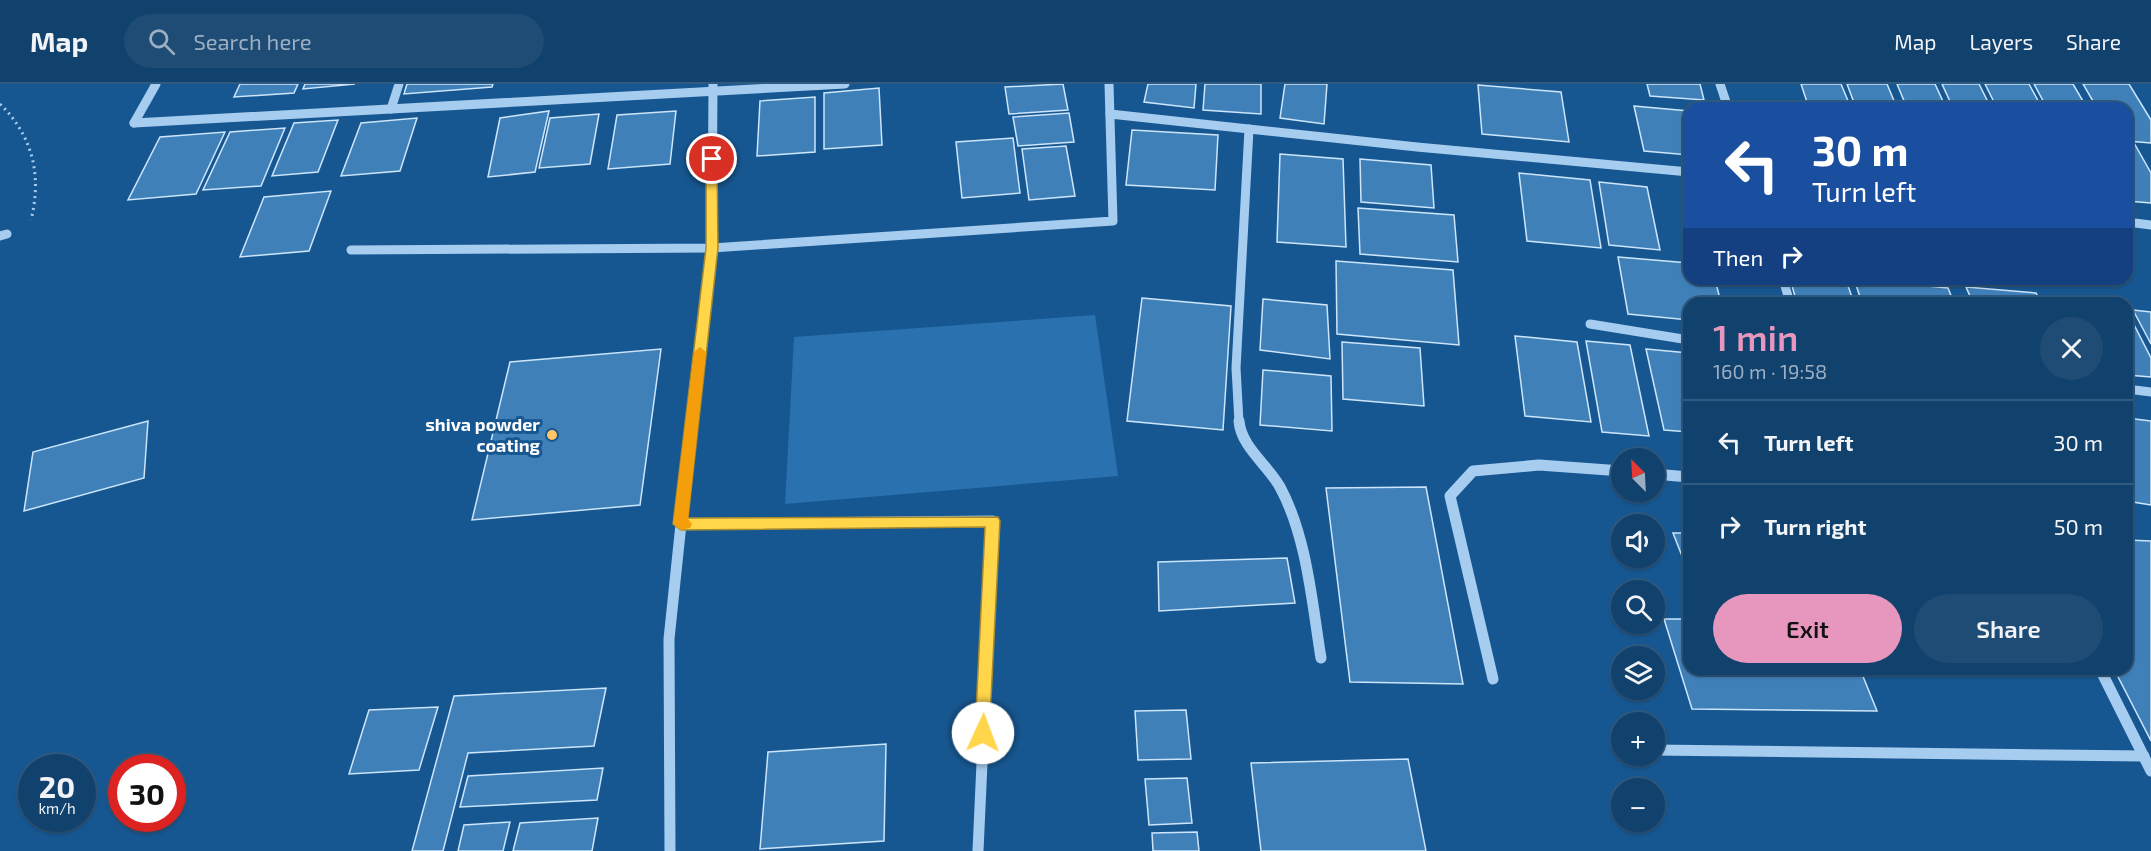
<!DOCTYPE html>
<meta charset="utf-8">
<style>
body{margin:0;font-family:"Exo 2",sans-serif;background:#1e4c75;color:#f1f3f6;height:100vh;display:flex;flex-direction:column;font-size:22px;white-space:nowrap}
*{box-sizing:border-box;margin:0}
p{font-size:20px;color:#9cafc2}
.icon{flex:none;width:33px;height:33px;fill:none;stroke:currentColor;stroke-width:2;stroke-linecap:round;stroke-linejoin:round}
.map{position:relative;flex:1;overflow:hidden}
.sheet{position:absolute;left:1683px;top:213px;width:450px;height:378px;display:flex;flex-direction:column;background:#11416d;border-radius:18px;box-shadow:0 2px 4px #0004,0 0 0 2px #305a80}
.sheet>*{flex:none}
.banner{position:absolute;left:1683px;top:18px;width:450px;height:183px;border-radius:18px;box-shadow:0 2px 4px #0004,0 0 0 2px #305a80;background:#1a4fa0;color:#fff;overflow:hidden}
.needle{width:39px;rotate:336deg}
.tools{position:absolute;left:1611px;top:364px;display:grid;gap:12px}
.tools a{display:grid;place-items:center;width:54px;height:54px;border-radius:50%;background:#11416d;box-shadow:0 2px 4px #0004,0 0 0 2px #305a80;font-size:30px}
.speed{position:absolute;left:18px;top:670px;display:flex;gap:12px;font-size:30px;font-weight:700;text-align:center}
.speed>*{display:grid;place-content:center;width:78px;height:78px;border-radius:50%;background:#11416d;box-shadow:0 2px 4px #0004,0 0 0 2px #305a80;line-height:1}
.speed small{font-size:15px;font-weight:400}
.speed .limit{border:9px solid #d22;background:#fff;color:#111}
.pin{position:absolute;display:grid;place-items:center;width:51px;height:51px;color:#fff;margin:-26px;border:3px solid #fff;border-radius:50%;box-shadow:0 2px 6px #0007}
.me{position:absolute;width:66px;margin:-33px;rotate:2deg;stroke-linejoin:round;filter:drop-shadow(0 0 4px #0008)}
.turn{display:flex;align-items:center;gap:21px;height:126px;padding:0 30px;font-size:27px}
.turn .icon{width:78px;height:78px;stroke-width:2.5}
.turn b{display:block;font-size:42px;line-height:51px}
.then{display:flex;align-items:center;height:57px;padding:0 30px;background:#0003;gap:12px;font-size:22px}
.round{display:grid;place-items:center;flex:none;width:63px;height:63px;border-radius:32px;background:#1e4c75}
.headline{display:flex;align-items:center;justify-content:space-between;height:102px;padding:0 30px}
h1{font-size:36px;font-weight:600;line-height:45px;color:#e797bd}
.action{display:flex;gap:12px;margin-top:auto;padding:12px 30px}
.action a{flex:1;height:69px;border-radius:36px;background:#e797bd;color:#111;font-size:24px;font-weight:600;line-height:69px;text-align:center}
.action a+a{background:#1e4c75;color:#f1f3f6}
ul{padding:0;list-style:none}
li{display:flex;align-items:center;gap:18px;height:84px;padding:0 30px;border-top:2px solid #305a80}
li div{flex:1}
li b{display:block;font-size:22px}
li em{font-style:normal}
header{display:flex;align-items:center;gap:36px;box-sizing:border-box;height:84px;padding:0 30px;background:#11416d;border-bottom:2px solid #305a80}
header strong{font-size:28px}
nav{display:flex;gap:33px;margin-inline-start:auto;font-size:21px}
.search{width:420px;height:54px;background:#1e4c75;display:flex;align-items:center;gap:15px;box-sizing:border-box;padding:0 21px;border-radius:33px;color:#9cafc2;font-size:22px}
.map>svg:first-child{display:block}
</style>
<header>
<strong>Map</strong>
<div class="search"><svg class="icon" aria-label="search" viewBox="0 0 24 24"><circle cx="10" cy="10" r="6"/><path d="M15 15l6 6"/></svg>Search here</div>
<nav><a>Map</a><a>Layers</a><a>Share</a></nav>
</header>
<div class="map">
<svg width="2151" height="767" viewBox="0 0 2151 767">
<rect width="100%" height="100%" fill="#175791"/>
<polygon fill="#2a71b0" points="1095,231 1118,392 785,420 794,253"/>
<g fill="#4080b9" stroke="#cce5fb" stroke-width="1.5">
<polygon points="240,0 298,0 294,9 234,13"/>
<polygon points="305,0 355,0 303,5"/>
<polygon points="407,0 493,0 492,3 404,10"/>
<polygon points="1063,0 1068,26 1009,30 1005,3"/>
<polygon points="1148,0 1196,0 1194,24 1144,18"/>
<polygon points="1205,0 1261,0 1261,30 1203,26"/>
<polygon points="1285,0 1327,0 1324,40 1280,34"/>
<polygon points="1647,0 1700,0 1704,16 1650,12"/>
<polygon points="1801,0 1841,0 1851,24 1809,24"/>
<polygon points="1847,0 1887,0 1897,24 1856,24"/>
<polygon points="1897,0 1935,0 1946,24 1907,24"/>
<polygon points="1942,0 1979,0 1991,24 1953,24"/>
<polygon points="1985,0 2029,0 2042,24 1997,24"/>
<polygon points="2034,0 2073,0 2087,24 2047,24"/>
<polygon points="2083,0 2129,0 2151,36 2151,59 2127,57 2127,24 2097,24"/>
<polygon points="1478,1 1561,8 1569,58 1482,50"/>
<polygon points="879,4 882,61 824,65 824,9"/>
<polygon points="815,13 815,68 757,72 760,17"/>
<polygon points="1634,22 1689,27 1689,71 1644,67"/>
<polygon points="549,27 535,88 488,93 500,34"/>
<polygon points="676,27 670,80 608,85 617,31"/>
<polygon points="1069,29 1074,58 1018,62 1013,33"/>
<polygon points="599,30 590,80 539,84 550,34"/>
<polygon points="417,34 400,87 341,92 361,39"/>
<polygon points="338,36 318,88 272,92 294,39"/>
<polygon points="285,44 261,102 203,106 230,48"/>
<polygon points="1132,46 1218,51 1215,106 1126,101"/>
<polygon points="225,48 196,110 128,116 160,53"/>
<polygon points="1013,54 1020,109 962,114 956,58"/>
<polygon points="2127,59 2134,59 2151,89 2151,119 2127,117"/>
<polygon points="1066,62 1075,112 1029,116 1022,65"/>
<polygon points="1280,70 1343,75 1346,163 1277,158"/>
<polygon points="1360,75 1431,81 1434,124 1361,118"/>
<polygon points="1519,89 1590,96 1601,164 1527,157"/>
<polygon points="1599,98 1647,103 1660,166 1609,161"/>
<polygon points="331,107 309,167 240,173 264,113"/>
<polygon points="1358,124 1454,131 1458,178 1360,170"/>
<polygon points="1618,173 1689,179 1689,195 1715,195 1721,219 1689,219 1689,236 1628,230"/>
<polygon points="1336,177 1453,186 1459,261 1337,250"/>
<polygon points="1790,195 1847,199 1854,219 1797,219"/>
<polygon points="1854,195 1948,204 1954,219 1862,219"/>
<polygon points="1955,195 2003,195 2006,201 1956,197"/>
<polygon points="1966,203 2036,209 2041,219 1973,219"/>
<polygon points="1142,214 1231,222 1223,346 1127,337"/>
<polygon points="1263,215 1327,221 1330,275 1260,266"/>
<polygon points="2133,226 2151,228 2151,260"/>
<polygon points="2127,227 2151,274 2151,293 2127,291"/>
<polygon points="1515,252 1577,258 1591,338 1525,332"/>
<polygon points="1586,257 1630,261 1649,352 1602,348"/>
<polygon points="1342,258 1420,264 1424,322 1343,315"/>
<polygon points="661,265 640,421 472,436 510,278"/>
<polygon points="1646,265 1689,269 1689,348 1664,346"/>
<polygon points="1263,286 1331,292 1332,347 1260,341"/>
<polygon points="2127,334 2151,337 2151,421 2127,417"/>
<polygon points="148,337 144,394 24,427 33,368"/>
<polygon points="1426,403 1463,600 1350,598 1326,404"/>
<polygon points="1673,449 1689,449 1689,490"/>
<polygon points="2127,456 2151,457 2151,657 2114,585 2127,585"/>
<polygon points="1287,474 1295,519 1159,527 1158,478"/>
<polygon points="1664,535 1689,535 1689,585 1860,585 1877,627 1692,625"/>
<polygon points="606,604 594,662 468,669 443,767 412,767 454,612"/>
<polygon points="438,623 419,686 349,690 369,626"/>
<polygon points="1186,626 1191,675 1138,676 1135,627"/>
<polygon points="886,660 884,757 760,765 768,668"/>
<polygon points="1408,675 1426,767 1261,767 1251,679"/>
<polygon points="603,684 597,716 460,723 468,692"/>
<polygon points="1187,694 1192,739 1149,741 1145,695"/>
<polygon points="598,734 592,767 513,767 520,739"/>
<polygon points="510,738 503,767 458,767 464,741"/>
<polygon points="1197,748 1199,767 1153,767 1152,749"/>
</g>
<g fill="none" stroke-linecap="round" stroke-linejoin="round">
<path stroke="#a6cdf0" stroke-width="3" stroke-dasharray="2 4" stroke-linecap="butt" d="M0 20C33 52 42 92 31 136"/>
<g stroke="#a6cdf0" stroke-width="9">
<polyline points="1720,0 1728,24"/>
<polyline points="391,25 399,0"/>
<polyline points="1110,30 1417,63 1689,88"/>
<polyline points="134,39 845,0"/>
<polyline points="134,39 156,0"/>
<polyline points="2127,138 2151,141"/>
<polyline points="0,152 7,150"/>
<polyline points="351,166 712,164 1113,137 1109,0"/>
<polyline points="1783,195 1790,219"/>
<polyline points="1590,240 1689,256"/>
<polyline points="2127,305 2151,308"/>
<polyline points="692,338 712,164 713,0"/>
<polyline points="1239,338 1236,284 1249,45"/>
</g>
<g stroke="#a6cdf0" stroke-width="11">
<polyline points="693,337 681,440 993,437 978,767"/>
<path d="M1239 337C1241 363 1268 381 1280 403 1307 453 1312 519 1321 574"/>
<polyline points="1654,390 1689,393"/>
<polyline points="2100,585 2151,687"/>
<polyline points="1493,595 1450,412 1473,387 1539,381 1622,387"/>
<polyline points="1654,666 2144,672"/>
<polyline points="670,767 669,555 681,440"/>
</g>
</g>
<polygon fill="#ffd54a" stroke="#a68a30" stroke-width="1.5" points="712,72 717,75 718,164 688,434 998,433 1000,437 989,654 983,657 978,654 975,649 985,443 681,446 673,440 706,164 706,75"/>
<polygon fill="#f59e0b" points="700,263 706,268 688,435 692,440 690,444 681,446 673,440 694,268"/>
<circle fill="#ffc565" stroke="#175791" stroke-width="2" cx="552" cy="351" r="6"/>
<g text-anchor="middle" stroke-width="6" stroke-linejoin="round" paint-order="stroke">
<g font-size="18" font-weight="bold" fill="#fff" stroke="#175791" text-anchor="end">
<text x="540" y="347">shiva powder<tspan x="540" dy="21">coating</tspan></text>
</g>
</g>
</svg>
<div class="tools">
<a><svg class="needle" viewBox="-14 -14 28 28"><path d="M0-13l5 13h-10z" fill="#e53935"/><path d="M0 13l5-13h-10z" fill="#9cafc2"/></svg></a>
<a><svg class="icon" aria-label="sound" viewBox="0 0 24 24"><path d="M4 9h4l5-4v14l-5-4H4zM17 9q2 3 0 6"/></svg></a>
<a><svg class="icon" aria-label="search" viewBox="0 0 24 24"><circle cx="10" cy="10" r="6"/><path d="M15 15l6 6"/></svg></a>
<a><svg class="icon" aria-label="layers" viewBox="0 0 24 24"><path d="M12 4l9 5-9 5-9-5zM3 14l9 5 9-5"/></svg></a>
<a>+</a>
<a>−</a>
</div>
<div class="speed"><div>20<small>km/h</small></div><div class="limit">30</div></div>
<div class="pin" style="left:712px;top:75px;background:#d93025"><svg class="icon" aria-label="arrive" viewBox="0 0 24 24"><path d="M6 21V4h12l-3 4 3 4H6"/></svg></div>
<svg class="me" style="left:983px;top:649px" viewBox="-20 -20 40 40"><circle r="19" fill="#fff"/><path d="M0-13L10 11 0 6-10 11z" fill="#ffd54a"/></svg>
<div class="banner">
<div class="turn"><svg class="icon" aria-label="left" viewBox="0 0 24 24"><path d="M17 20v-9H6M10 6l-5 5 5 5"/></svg><div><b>30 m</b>Turn left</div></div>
<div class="then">Then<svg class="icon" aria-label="right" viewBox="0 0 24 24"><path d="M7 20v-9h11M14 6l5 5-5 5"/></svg></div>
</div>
<section class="sheet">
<div class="headline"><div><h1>1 min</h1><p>160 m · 19:58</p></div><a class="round"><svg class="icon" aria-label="close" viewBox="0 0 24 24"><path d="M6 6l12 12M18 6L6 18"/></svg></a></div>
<ul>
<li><svg class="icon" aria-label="left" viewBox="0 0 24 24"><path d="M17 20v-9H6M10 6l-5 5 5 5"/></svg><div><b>Turn left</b></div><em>30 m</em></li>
<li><svg class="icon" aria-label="right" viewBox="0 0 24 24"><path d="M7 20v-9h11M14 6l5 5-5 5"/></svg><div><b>Turn right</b></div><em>50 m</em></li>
</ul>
<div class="action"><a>Exit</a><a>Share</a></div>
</section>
</div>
